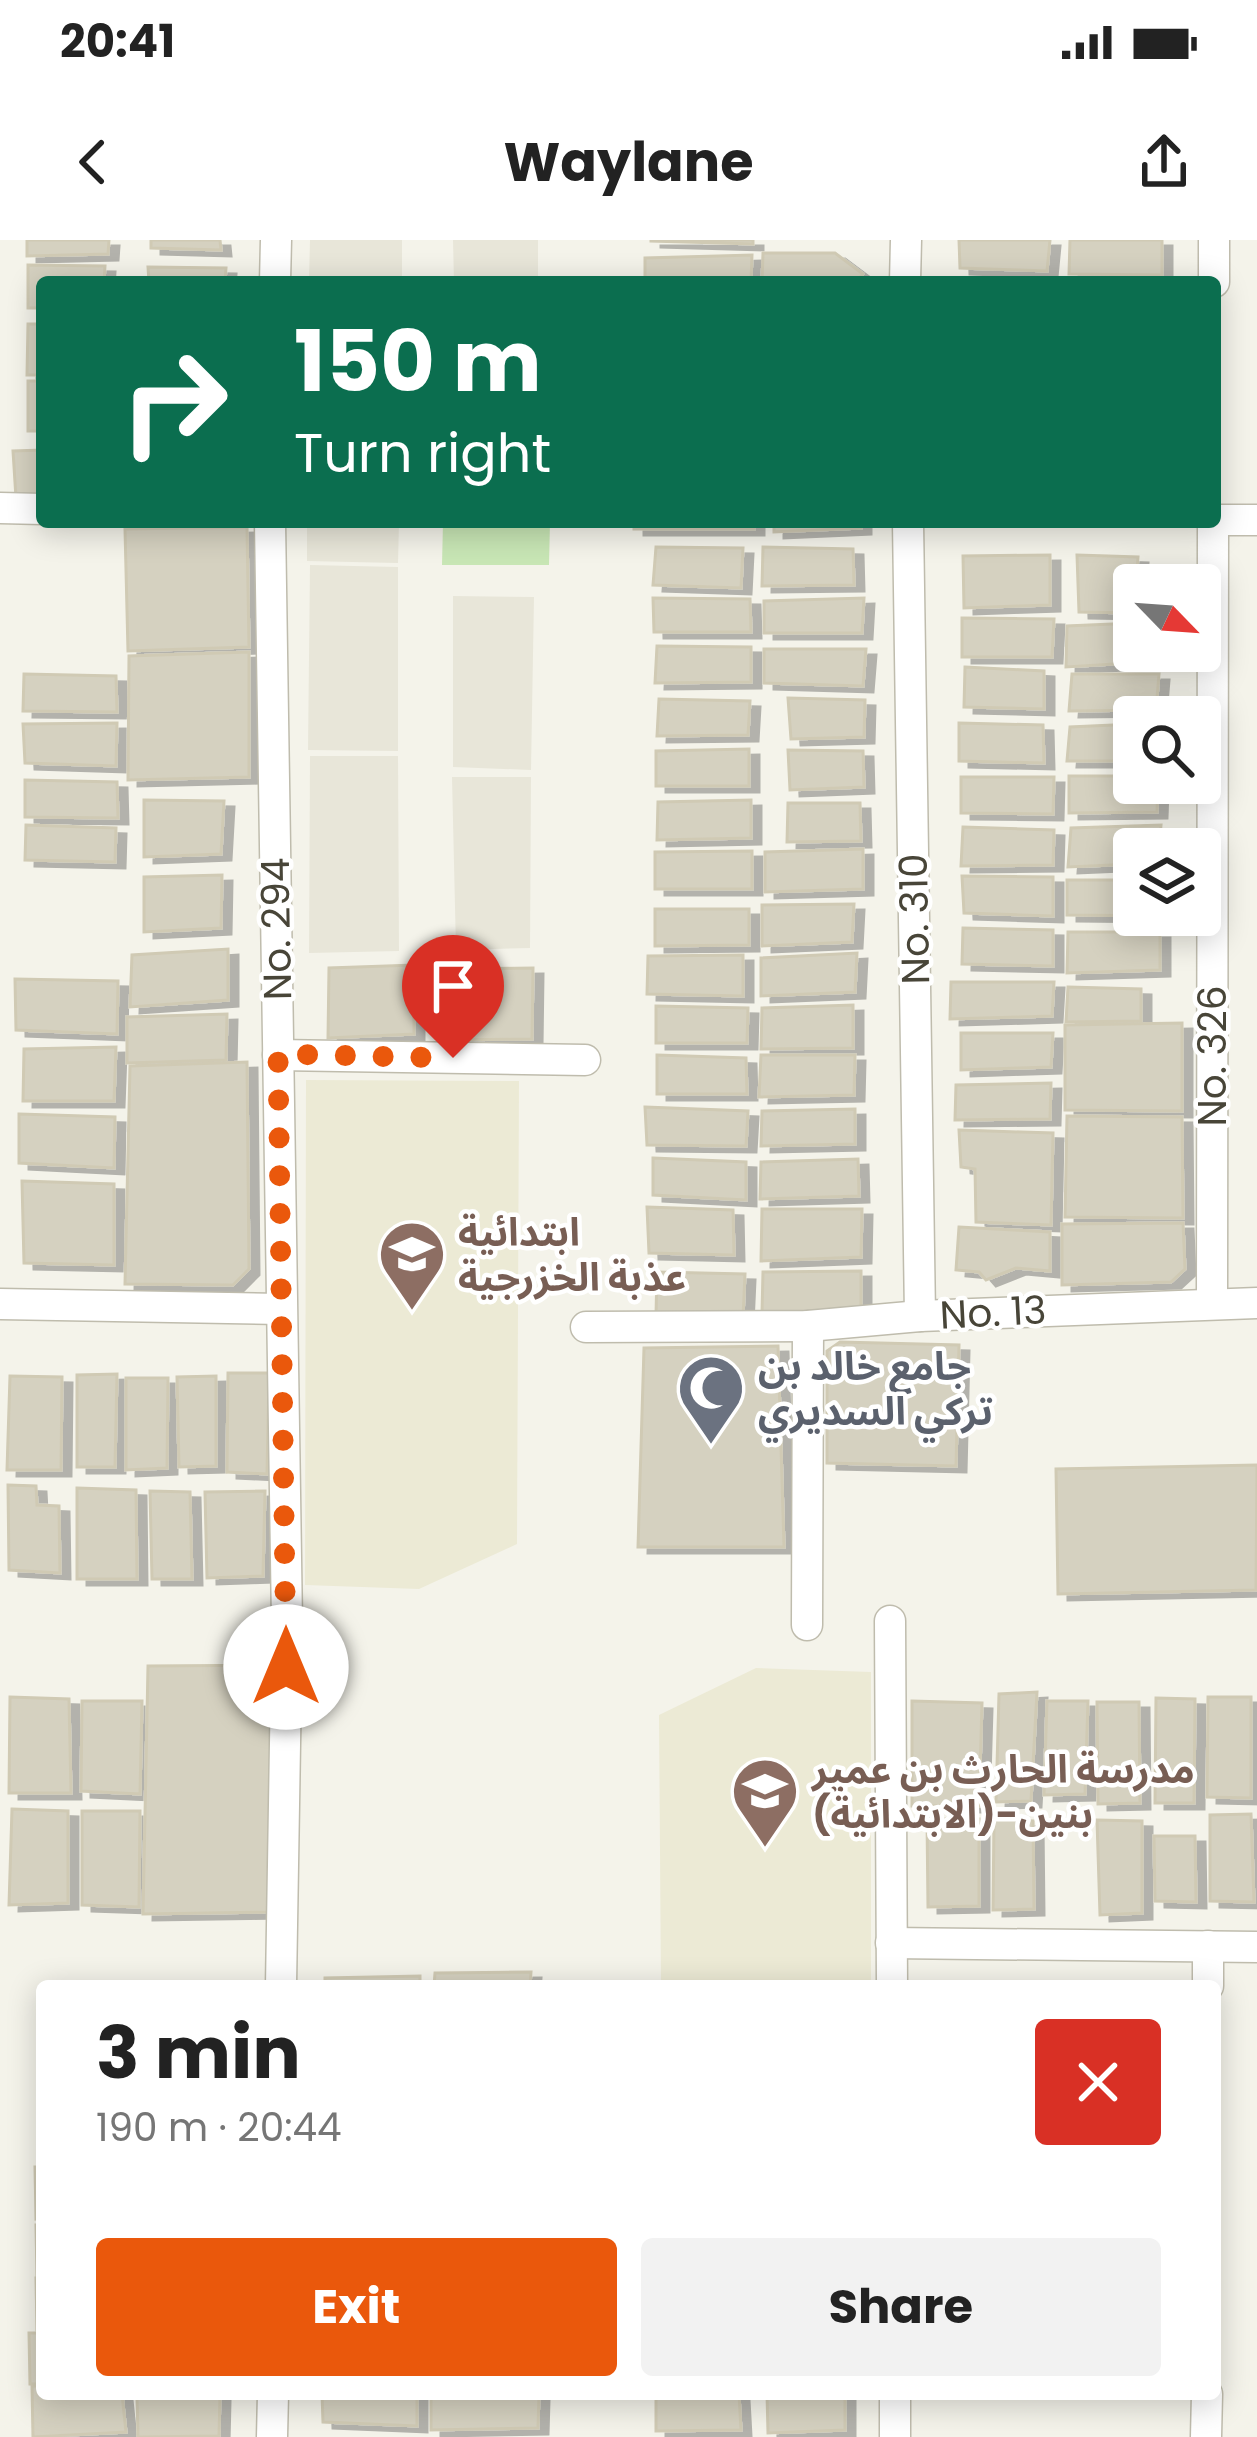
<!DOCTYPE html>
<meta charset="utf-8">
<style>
body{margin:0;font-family:Poppins,"Noto Sans Arabic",sans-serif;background:#f2f2f2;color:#222;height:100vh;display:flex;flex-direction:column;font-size:45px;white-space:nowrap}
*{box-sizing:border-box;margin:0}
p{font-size:39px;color:#767676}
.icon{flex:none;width:66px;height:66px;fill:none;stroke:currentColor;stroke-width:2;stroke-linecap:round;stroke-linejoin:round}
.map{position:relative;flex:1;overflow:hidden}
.panel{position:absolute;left:36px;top:1740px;width:1185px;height:420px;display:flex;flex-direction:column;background:#fff;border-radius:12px;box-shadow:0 6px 30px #0003}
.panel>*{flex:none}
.hud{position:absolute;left:36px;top:36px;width:1185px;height:252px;border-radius:12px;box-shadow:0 6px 30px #0003;background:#0b6e4f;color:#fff;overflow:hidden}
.needle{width:78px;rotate:115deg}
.buttons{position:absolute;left:1113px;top:324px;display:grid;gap:24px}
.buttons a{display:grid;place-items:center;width:108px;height:108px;border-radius:12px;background:#fff;box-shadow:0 6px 30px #0003;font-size:60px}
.pin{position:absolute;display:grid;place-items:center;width:102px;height:102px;color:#fff;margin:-123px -51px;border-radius:50% 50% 50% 0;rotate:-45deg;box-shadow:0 0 12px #0007}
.pin .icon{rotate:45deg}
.me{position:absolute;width:132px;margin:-66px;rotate:0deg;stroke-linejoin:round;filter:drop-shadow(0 0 9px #0008)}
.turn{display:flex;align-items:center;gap:42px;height:252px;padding:0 60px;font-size:54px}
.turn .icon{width:156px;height:156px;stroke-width:2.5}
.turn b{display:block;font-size:84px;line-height:102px}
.round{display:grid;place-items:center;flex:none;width:126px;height:126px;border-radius:12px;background:#f2f2f2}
.summary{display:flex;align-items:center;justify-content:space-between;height:204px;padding:0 60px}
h1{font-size:72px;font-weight:700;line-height:90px}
.cta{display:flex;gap:24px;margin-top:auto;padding:24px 60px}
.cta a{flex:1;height:138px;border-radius:12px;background:#ea580c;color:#fff;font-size:48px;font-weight:700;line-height:138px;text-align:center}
.cta a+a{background:#f2f2f2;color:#222}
.status{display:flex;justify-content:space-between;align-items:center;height:84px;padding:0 60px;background:#fff;direction:ltr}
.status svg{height:33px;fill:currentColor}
header{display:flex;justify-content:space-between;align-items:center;height:156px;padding:0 60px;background:#fff;font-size:54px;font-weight:700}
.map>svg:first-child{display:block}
</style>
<div class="status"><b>20:41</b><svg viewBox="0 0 49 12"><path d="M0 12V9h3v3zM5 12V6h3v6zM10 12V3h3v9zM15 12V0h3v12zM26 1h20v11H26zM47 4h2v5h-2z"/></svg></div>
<header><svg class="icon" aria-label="back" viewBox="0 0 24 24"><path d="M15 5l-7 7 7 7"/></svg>Waylane<svg class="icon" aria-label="share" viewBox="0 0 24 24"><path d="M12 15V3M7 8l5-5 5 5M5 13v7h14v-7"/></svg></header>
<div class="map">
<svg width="1257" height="2197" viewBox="0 0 1257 2197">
<defs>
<filter id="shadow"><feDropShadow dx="10" dy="6" stdDeviation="0" flood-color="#0004"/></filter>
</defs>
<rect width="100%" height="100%" fill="#f4f3ea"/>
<g fill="#e8e6d9">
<polygon points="310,0 402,0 402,42 309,42"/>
<polygon points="453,0 538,0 538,42 454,42"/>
<polygon points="307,282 399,282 398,323 307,321"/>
<polygon points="310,325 398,327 398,511 308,510"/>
<polygon points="453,356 534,357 531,530 453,527"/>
<polygon points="310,516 398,516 399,711 309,713"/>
<polygon points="452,537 531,537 530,708 456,710"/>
</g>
<g fill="#ecead5">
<polygon points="306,840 519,841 517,1304 419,1349 305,1345"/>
<polygon points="756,1428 871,1432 871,1746 661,1746 659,1475"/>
</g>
<polygon fill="#c8e6b5" points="443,282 550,282 549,325 442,325"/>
<g fill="#d5d1c0" stroke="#d0cab4" stroke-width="3" filter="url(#shadow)">
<polygon points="27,0 109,0 108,14 27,16"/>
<polygon points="151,0 220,0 221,10 151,8"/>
<polygon points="753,0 753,4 651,1 651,0"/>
<polygon points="959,0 1050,0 1047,31 960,28"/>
<polygon points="1070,0 1162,0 1162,35 1069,34"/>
<polygon points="763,13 835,13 863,34 856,42 762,42"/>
<polygon points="752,15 751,42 645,42 645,18"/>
<polygon points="28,25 105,26 104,42 42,42 42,68 28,68"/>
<polygon points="148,27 226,28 225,42 149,42"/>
<polygon points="28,84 42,84 42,135 27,135"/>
<rect x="28" y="141" width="14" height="50"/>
<polygon points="42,210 42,258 16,258 13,211"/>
<rect x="634" y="282" width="120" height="7"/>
<polygon points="774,282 861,282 861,288 774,292"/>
<polygon points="247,287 249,407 128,411 125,289"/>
<polygon points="656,307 743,308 741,348 653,345"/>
<polygon points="763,307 853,309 854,345 762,346"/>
<polygon points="1050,315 1050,365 964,368 963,316"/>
<polygon points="1077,315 1138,317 1134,373 1079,372"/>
<polygon points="653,358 750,359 751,392 654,392"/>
<polygon points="864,358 862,393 764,393 764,361"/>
<polygon points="962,378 1054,379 1052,417 962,417"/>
<polygon points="1134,383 1134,411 1163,411 1163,421 1066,427 1067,386"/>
<polygon points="657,406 751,407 751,442 655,443"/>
<polygon points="764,409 866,409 863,446 764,443"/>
<polygon points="249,412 249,537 128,540 129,416"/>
<polygon points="965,427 1044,431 1044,469 964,467"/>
<polygon points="24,434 116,436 117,472 23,471"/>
<polygon points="1072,434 1159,434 1156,470 1069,471"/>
<polygon points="788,458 865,460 864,497 791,499"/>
<polygon points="659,459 750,461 748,495 657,496"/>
<polygon points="117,483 116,526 25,523 23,484"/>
<polygon points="959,483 1043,485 1044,523 959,521"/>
<polygon points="1134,484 1134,521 1067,521 1070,487"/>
<polygon points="749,509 749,546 656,546 656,511"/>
<polygon points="788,510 863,511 864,547 790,550"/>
<polygon points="1069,536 1134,536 1134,543 1158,543 1157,572 1069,573"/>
<polygon points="961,537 1054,537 1053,574 961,573"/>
<polygon points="25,540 117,542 118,578 25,577"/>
<polygon points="144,560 224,561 221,614 144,617"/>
<polygon points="751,560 751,598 657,600 658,562"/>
<polygon points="788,563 860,563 861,601 787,602"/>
<polygon points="26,585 116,588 115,622 25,620"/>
<polygon points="1161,585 1159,609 1134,609 1134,624 1068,627 1071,588"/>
<polygon points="963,587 1054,590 1053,625 961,626"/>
<polygon points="863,609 863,649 765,652 765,612"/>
<polygon points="752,611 752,649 655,649 655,612"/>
<polygon points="222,635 221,688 144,692 144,637"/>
<polygon points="962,636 1053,637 1053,676 964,673"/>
<polygon points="1067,640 1134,640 1134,675 1164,676 1067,675"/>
<polygon points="854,664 852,702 762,706 762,665"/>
<polygon points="655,669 749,669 749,705 655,706"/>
<polygon points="963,688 1053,690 1053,726 962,724"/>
<polygon points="1068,692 1160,692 1160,730 1067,733"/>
<polygon points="228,709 228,760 130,767 132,715"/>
<polygon points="857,713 855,752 761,756 761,718"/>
<polygon points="743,715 743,756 647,754 648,716"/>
<polygon points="414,725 414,794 328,798 329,728"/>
<polygon points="533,728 532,799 443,800 443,729"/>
<polygon points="15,739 118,741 117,794 16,790"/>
<polygon points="951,742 1054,742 1052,776 950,779"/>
<polygon points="1068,747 1141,749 1141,781 1066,782"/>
<polygon points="853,765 853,808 761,809 762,768"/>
<polygon points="656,766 748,768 747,803 656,803"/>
<polygon points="227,774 226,820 127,823 127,777"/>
<polygon points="1182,783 1182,871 1065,870 1065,785"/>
<polygon points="961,793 1053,793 1051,827 961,830"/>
<polygon points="116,807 114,861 23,861 24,809"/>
<polygon points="657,815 746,818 747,854 657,854"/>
<polygon points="761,815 855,815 854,855 759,857"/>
<polygon points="247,822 249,1029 233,1045 125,1044 130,826"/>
<polygon points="1051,843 1050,879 955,880 956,845"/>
<polygon points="645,867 748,871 746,906 647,905"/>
<polygon points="855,869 855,904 761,906 762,871"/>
<polygon points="19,874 115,877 114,928 19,923"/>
<polygon points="1067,876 1182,877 1183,978 1065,977"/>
<polygon points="959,890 1053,893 1051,985 976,982 975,929 961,927"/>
<polygon points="653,918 746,922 746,960 653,955"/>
<polygon points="858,919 859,956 760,959 761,922"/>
<polygon points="22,941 114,944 114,1025 24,1023"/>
<polygon points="647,967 733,970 734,1015 649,1013"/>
<polygon points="762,969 862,969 861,1017 761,1021"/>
<polygon points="1183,983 1185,1029 1171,1042 1062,1045 1062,984"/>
<polygon points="959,987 1050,992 1050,1031 1016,1028 986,1040 979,1032 956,1030"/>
<polygon points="861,1031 861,1072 762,1073 763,1032"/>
<polygon points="657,1032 745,1034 743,1078 656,1075"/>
<polygon points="840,1102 959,1105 956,1226 827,1223 827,1111"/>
<polygon points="778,1106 784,1307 638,1307 644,1108"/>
<polygon points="228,1133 269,1133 267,1234 227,1232"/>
<polygon points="117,1134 115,1227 77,1227 77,1135"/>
<polygon points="10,1136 62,1137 61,1230 7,1230"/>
<polygon points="216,1136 216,1226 179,1227 177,1137"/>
<polygon points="126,1138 168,1138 167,1228 126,1230"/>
<polygon points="1257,1225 1256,1350 1058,1354 1056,1229"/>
<polygon points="8,1245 36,1246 37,1265 59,1266 60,1333 9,1330"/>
<polygon points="77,1248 136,1250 137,1339 77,1339"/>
<polygon points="150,1251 190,1252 192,1339 152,1339"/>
<polygon points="265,1251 263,1336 207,1338 205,1252"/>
<polygon points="274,1425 273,1672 143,1674 148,1426"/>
<polygon points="1037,1452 1031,1561 996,1562 999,1454"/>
<polygon points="10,1457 69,1459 71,1553 9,1553"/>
<polygon points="1208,1457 1251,1457 1251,1558 1207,1557"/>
<polygon points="1156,1458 1195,1459 1194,1563 1155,1563"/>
<polygon points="82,1461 142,1461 140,1554 81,1551"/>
<polygon points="912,1461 982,1463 979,1566 912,1566"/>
<polygon points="1047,1461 1088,1461 1085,1554 1044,1555"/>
<polygon points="1097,1462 1139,1462 1140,1563 1098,1564"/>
<polygon points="12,1569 68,1571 68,1663 9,1665"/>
<polygon points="82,1571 140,1571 139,1667 82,1665"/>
<polygon points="1251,1574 1254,1662 1210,1661 1210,1575"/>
<polygon points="927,1579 979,1579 979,1666 928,1667"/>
<polygon points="994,1580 1033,1581 1034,1669 993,1670"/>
<polygon points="1097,1580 1142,1581 1142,1673 1100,1675"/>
<polygon points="1154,1596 1195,1596 1196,1662 1155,1661"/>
<polygon points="531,1732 530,1746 434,1746 435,1733"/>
<polygon points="420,1736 420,1746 325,1746 325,1738"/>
<polygon points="35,1927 42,1927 42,1978 36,1979"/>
<polygon points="36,1985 42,1985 42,2036 37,2037"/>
<polygon points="36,2038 42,2038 42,2090 37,2090"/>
<polygon points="29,2093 42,2093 42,2144 30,2144"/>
<polygon points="32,2146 42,2146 42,2154 122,2154 126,2192 33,2197"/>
<polygon points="322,2154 417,2154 417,2186 323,2182"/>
<polygon points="431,2154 539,2154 538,2188 431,2190"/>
<polygon points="656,2154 739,2154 741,2190 656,2191"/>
<polygon points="767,2154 845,2154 845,2190 768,2193"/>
<polygon points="220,2155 219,2196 138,2197 137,2158"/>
</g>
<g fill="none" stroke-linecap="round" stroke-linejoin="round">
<g stroke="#bfbcad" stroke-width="33">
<g id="minor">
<polyline points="275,42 276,0"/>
<polyline points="905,42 906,0"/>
<polyline points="1214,42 1214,0"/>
<polyline points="0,268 42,269"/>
<polyline points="1215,280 1257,280"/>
<polyline points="270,282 287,1383 281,1746"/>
<polyline points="908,282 920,1076"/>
<polyline points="278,815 585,820"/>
<polyline points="1212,1061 1213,282"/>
<polyline points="0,1064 280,1069"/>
<polyline points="586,1087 808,1086 920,1076 1257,1063"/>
<polyline points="890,1381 892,1746"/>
<polyline points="807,1385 808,1086"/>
<polyline points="891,1703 1257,1707"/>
<polyline points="1208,1746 1208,1706"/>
<polyline points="895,2154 895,2197"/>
<polyline points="272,2197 273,2154"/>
<polyline points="1206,2197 1207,2154"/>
</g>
</g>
<use href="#minor" stroke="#fff" stroke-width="30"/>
</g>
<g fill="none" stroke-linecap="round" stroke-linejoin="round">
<polyline stroke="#ea580c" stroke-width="21" stroke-dasharray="0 37.8" points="286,1427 278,814 453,818"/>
</g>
<defs>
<g id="school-pin" transform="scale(3.45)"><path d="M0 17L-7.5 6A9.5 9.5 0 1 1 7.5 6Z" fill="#8d6e63" stroke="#fff"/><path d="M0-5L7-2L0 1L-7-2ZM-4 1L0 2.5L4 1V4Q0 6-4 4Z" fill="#fff"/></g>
<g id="mosque-pin" transform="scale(3.45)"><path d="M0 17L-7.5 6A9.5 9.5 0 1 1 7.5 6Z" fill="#6b7280" stroke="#fff"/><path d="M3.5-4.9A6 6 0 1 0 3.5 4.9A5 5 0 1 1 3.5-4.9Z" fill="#fff"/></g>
</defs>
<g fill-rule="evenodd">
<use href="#school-pin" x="412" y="1014"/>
<use href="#mosque-pin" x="711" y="1148"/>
<use href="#school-pin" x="765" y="1551"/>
</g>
<g text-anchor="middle" stroke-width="9" stroke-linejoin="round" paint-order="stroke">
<g font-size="39" fill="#484538" stroke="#fff">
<text transform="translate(914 679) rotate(-91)" y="14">No. 310</text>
<text transform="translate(276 689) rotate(-91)" y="14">No. 294</text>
<text transform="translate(1212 816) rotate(-90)" y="14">No. 326</text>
<text transform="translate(993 1072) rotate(-3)" y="14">No. 13</text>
</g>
<g font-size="39" font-weight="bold" fill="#785e54" stroke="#fff" text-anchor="start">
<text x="458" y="1006">ابتدائية<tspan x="458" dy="45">عذبة الخزرجية</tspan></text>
<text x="812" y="1543">مدرسة الحارث بن عمير<tspan x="812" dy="45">(الابتدائية)-بنين</tspan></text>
</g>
<g font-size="39" font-weight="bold" fill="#5b616d" stroke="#fff" text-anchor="start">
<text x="758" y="1140">جامع خالد بن<tspan x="758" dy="45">تركي السديري</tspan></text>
</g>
</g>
</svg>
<div class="buttons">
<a><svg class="needle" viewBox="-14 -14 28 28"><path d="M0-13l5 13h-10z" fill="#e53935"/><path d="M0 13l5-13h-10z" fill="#767676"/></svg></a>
<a><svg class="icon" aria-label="search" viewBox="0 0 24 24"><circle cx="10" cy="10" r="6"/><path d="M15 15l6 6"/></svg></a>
<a><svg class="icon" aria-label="layers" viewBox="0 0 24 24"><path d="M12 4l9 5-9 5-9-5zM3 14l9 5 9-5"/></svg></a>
</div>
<div class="pin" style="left:453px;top:818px;background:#d93025"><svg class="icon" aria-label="arrive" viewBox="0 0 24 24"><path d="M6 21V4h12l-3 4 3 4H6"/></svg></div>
<svg class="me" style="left:286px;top:1427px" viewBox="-20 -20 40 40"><circle r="19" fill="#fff"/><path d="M0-13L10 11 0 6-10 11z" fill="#ea580c"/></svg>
<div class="hud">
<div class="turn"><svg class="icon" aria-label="right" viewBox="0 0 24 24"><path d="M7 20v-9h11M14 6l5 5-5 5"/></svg><div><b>150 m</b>Turn right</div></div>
</div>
<section class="panel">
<div class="summary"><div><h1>3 min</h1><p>190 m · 20:44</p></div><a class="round" style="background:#d93025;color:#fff"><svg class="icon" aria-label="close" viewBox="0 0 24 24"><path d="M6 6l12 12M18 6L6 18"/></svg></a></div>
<div class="cta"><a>Exit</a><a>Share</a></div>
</section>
</div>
